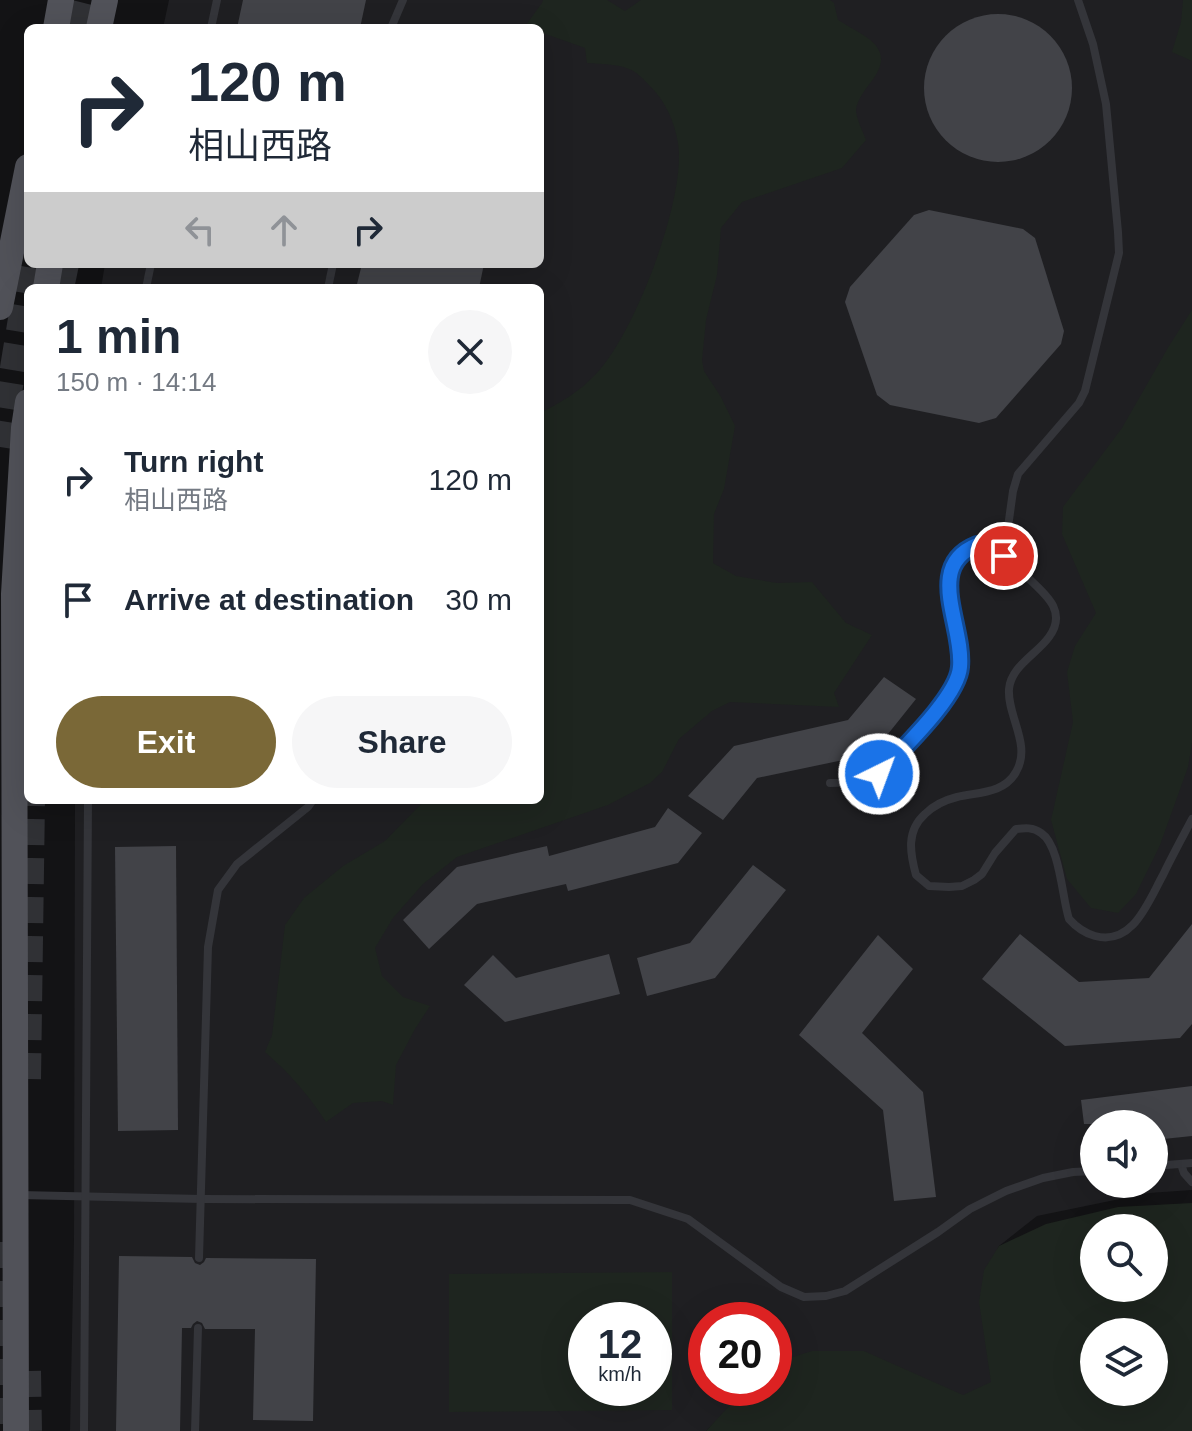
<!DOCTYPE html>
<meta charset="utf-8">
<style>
body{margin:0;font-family:Arial,"Noto Sans SC",sans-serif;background:#f6f6f7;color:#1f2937;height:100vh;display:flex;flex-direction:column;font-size:30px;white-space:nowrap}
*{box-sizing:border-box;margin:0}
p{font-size:26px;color:#747a83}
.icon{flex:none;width:44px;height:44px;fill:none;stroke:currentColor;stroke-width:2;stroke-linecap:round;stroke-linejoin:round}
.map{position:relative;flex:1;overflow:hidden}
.panel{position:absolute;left:24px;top:284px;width:520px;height:520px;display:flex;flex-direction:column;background:#fff;border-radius:12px;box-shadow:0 8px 32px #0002}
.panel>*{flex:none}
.guide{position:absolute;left:24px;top:24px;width:520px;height:244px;border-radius:12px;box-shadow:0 8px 32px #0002;background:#fff;color:#1f2937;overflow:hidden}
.tools{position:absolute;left:1080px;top:1110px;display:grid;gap:16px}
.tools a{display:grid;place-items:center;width:88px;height:88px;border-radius:50%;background:#fff;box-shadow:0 8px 32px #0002;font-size:40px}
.speed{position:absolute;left:568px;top:1302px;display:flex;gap:16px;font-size:40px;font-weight:700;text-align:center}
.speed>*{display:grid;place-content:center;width:104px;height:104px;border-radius:50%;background:#fff;box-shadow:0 8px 32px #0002;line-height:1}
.speed small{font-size:20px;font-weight:400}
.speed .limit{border:12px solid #d22;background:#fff;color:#111}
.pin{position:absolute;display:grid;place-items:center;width:68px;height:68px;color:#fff;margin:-34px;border:4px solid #fff;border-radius:50%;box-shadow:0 2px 8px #0007}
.me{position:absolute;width:88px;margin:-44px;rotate:42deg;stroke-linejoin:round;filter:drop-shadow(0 0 6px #0008)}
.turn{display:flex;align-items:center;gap:28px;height:168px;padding:0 32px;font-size:36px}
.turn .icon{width:104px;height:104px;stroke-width:2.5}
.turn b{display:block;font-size:56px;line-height:68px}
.lanes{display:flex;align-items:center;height:76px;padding:0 32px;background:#0003;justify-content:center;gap:40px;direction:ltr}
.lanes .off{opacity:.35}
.round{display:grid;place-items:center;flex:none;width:84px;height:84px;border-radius:42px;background:#f6f6f7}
.summary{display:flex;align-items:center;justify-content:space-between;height:136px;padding:0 32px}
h1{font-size:48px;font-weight:800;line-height:60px}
.action{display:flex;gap:16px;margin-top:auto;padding:16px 32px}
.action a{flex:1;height:92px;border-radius:48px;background:#7a6837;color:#fff;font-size:32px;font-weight:800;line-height:92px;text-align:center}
.action a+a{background:#f6f6f7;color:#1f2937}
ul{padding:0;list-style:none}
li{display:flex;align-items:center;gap:24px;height:120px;padding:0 32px}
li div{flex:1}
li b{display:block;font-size:30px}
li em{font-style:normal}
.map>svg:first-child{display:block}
</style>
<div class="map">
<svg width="1192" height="1431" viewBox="0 0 1192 1431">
<rect width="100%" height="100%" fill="#131315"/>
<path fill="#1f1f22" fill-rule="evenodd" d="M169 0H1192V1190L1149 1193 1037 1216 999 1246 986 1276 1003 1381 945 1406 774 1365V1320H706V1388H745L733 1404 706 1431H70L74 1239 75 800H540V288H101L105 264H540V28H163ZM1094 1124H1154V1184H1094ZM586 1320H654V1388H586Z"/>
<g fill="#1e251f" fill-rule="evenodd">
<path d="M543 0H607L625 11 641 0H830L834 3 838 20C865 37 898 47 871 82 865 90 857 100 856 110 856 118 863 132 866 140L842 168 742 202 721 228 717 275 706 320 702 360 704 371 721 397 735 426 724 489 714 514 713 563 736 576 777 583 812 582 846 623 872 635 834 693 839 707 730 702 712 711 679 739 662 772 650 783 608 805 457 857 423 884 393 918 375 948 382 976 403 997 430 1006 415 1029 396 1065 393 1105 382 1101 353 1103 326 1122C307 1093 291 1075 265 1052L272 1035 285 925 304 898 343 866 385 841 425 800H540V413C560 403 579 392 595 375 634 336 687 197 678 143 674 120 665 100 648 84 643 79 636 71 629 69 617 64 601 64 587 63L585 48 540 32V28H532L526 25 542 3Z"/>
<polygon points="1183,0 1192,0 1192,61 1172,52 1181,22"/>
<polygon points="1192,310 1192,743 1188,767 1160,845 1136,894 1118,913 1091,908 1067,879 1051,820 1073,722 1067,672 1075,646 1096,613 1062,534 1063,507 1122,428 1169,346"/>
<path d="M1192 1203V1431H706L746 1388H774V1363L812 1351H864L963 1395 991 1382 979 1302 984 1270 999 1246 1046 1224 1118 1207ZM1154 1228V1288H1094V1228ZM1154 1332V1392H1094V1332Z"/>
<path d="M672 1272V1410L449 1412V1274ZM654 1320V1388H586V1320Z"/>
</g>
<g fill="#424348">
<polygon points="243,0 366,0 360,28 237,28"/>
<circle cx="998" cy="88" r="74"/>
<polygon points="929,210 1023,229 1035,238 1064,331 1061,344 996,418 979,423 890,405 877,395 845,302 850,287 914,215"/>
<polygon points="362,264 484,264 479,288 356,288"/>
<polygon points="884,677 916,699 872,754 757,778 723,820 688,796 734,746 848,720"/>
<polygon points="668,808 702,833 678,863 568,891 566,884 477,904 429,949 403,920 457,867 547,846 549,856 655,827"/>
<polygon points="176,846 178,1130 118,1131 115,847"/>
<polygon points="753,865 786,890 715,978 647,996 637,958 690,943"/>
<polygon points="1192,924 1192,1024 1180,1038 1065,1046 982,979 1020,934 1079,982 1149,978"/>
<polygon points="878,935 913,969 862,1033 923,1092 936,1197 894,1201 883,1110 799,1035"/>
<polygon points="609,954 620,994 505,1022 464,985 493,955 516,978"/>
<polygon points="1192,1086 1192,1136 1154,1140 1154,1124 1084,1124 1081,1100"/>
<polygon points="119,1256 192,1257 195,1263 200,1265 204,1262 206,1258 316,1259 313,1421 253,1420 255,1329 205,1329 202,1323 197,1321 193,1324 191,1328 182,1328 180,1431 116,1431"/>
</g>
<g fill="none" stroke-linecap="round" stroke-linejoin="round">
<g stroke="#303135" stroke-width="26" stroke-dasharray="26 13" stroke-linecap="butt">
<polyline points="77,28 84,0"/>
<polyline points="61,288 66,264"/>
<polyline points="0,447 30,264"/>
<polyline points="28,1079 32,800"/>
<polyline points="0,1242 1,1431"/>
<polyline points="28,1371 29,1431"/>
</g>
<g stroke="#34353a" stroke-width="8">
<polyline points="211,28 217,0"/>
<polyline points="391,28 403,0"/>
<polyline points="146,288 151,264"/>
<polyline points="328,288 333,264"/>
<polyline points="1004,556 1013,491 1018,474 1079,403 1085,391 1119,253 1118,232 1106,104 1093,44 1078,0"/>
<path d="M830 783C846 783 865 783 879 774 886 769 893 758 899 751 919 730 958 697 960 667 964 624 924 567 977 545 986 548 996 551 1005 557 1013 562 1020 570 1027 577 1045 594 1068 611 1049 637 1037 654 1011 666 1009 689 1007 716 1032 745 1016 772 1004 794 977 792 957 797 945 800 934 805 925 814 906 831 910 853 916 875L929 886 949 887 962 886 974 880 982 874 995 853 1016 829C1025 828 1033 827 1041 833 1060 845 1062 898 1069 919 1077 928 1084 933 1095 936 1133 946 1148 902 1163 875 1172 856 1182 838 1192 819"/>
<polyline points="1181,1164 1184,1173 1192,1182"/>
<polyline points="1154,1166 1192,1163"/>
<polyline points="20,1195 202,1199 630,1200 688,1219 781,1287 804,1297 826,1296 845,1291 938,1232 970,1209 1006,1191 1043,1178 1073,1172 1094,1171"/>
<polyline points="199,1258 208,947 218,890 237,864 308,807 313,800"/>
<polyline points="84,1431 88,800"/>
<polyline points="195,1431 198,1328"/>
</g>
<g stroke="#515259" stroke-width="26">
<polyline points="56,28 61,0"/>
<polyline points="99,28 105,0"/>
<polyline points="46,288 50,264"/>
<polyline points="0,307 28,167"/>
<polyline points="16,1431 14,594 24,428 28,402"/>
</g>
</g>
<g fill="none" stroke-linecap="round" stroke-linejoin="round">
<g stroke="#114b97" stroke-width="20">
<path id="route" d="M879 774C900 751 958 697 960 667 964 625 924 566 977 545L1004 556"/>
</g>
<use href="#route" stroke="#1a73e8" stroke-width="14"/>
</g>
</svg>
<div class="tools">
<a><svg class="icon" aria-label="sound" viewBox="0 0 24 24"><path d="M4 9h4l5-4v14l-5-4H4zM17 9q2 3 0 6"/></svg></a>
<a><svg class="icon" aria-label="search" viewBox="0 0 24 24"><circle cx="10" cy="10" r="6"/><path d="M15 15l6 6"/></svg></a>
<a><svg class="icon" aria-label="layers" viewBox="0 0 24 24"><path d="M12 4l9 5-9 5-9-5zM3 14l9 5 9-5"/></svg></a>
</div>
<div class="speed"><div>12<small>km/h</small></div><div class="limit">20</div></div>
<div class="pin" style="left:1004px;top:556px;background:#d93025"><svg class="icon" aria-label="arrive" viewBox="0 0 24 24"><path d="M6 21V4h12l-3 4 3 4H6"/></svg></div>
<svg class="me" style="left:879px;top:774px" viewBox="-20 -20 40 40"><circle r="17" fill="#1a73e8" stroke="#fff" stroke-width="3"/><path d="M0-11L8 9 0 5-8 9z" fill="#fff"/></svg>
<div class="guide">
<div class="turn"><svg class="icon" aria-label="right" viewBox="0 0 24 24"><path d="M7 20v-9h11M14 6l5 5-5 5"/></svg><div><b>120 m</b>相山西路</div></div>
<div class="lanes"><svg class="icon off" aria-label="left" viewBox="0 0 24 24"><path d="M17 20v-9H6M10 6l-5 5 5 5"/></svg><svg class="icon off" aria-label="ahead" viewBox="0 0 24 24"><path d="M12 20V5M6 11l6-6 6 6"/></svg><svg class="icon" aria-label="right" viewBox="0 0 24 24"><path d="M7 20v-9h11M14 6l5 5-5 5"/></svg></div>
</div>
<section class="panel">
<div class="summary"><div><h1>1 min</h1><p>150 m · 14:14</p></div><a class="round"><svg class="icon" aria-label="close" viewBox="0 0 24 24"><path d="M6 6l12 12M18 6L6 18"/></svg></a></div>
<ul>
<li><svg class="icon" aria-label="right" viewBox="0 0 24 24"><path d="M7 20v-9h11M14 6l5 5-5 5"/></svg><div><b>Turn right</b><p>相山西路</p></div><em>120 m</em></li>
<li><svg class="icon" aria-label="arrive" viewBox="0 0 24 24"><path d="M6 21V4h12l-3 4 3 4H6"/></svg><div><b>Arrive at destination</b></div><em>30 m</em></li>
</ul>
<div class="action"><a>Exit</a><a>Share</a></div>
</section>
</div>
